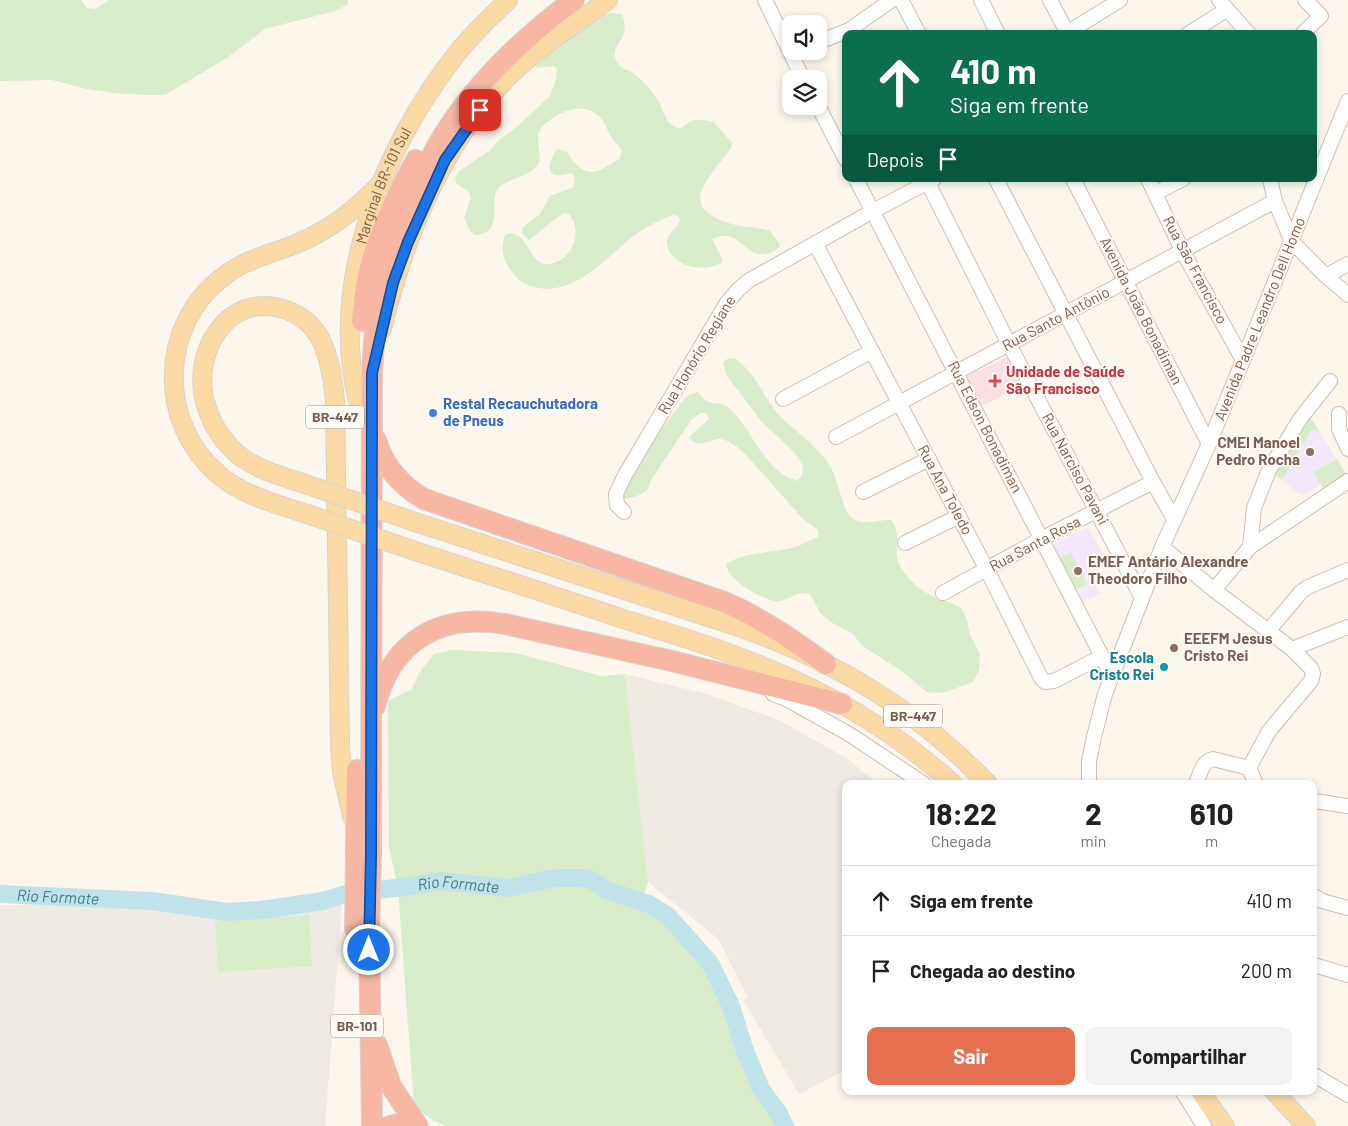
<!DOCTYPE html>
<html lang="pt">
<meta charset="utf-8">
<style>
body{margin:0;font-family:Barlow,sans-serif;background:#f2f2f2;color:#202124;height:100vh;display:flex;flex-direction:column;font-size:19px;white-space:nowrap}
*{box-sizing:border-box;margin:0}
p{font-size:16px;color:#757577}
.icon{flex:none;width:28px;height:28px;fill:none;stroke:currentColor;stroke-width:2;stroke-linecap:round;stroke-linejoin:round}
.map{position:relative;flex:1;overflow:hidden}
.details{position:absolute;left:842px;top:780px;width:475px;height:315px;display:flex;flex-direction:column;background:#fff;border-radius:10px;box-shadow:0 2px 8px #0003}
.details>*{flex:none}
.banner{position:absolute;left:842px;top:30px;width:475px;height:152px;border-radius:10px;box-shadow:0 2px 8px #0003;background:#0b6e4f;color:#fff;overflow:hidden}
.fabs{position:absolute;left:782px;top:15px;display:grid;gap:10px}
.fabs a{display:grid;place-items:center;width:45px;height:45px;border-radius:10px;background:#fff;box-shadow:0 2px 8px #0003;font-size:25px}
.pin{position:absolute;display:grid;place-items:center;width:42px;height:42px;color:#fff;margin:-21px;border-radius:10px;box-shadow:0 2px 8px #0006}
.me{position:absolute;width:55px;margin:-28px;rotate:0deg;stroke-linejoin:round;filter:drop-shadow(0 0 4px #0008)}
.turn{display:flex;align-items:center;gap:18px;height:105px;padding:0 25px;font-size:22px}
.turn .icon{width:65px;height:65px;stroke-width:2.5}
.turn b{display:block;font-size:35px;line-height:42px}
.then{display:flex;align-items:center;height:48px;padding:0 25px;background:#0003;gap:10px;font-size:19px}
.eta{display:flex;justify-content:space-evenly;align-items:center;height:85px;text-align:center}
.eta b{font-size:30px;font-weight:700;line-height:35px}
.primary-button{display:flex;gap:10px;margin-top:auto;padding:10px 25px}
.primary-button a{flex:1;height:58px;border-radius:10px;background:#e76f51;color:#fff;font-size:20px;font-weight:700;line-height:58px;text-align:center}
.primary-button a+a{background:#f2f2f2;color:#202124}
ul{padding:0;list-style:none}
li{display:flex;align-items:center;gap:15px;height:70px;padding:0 25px;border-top:1px solid #e0e0e0}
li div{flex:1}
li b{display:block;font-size:19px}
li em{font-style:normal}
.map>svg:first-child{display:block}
</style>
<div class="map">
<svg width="1348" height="1126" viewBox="0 0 1348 1126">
<rect width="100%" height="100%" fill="#fdf6ec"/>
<g fill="#efe9e4">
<polygon points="625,674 703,693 779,720 848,759 878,784 846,784 846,1070 799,1094 743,1000 748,997 718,939 648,882"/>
<polygon points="0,905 342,905 325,1126 0,1126"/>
</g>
<g fill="#f3e8fa">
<polygon points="1309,415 1346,474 1323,489 1320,485 1302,496 1275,474"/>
<polygon points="1086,528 1089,529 1102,552 1084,562 1100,593 1083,602 1053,544"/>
</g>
<polygon fill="#fbdfe3" points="1009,356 1024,385 980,407 965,377"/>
<g fill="#d8ecc9">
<polygon points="0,0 81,0 87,8 95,9 109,0 348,0 347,5 335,11 265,29 227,58 165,95 143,95 114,93 87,89 52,80 0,81"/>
<path d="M611 13 622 14C632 38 612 42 615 57 618 70 628 68 637 76 645 83 653 92 659 102 664 111 665 122 675 127 682 131 685 124 691 121 697 119 707 120 714 122L732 143 731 148C708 180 675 207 732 224 745 228 758 227 770 231L780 244 779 248C745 271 744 223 712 239L723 261C707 275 666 267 667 240 668 233 678 228 680 220L678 216 672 215C661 220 649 225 639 232 609 253 579 295 538 288 528 286 519 282 513 273 503 261 500 250 505 235 527 227 528 262 545 264 549 265 553 263 556 262 575 255 582 229 569 214L563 213 529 240 522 233 523 227 540 214 550 196 574 187 575 176 571 173C567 174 559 176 555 175 544 171 553 155 557 149L567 152C585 180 595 175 620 158L622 150C618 145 613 140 610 135 608 132 607 128 605 124 595 107 579 105 562 113 554 117 543 123 539 132 535 143 544 156 537 166 527 178 500 180 496 192 491 206 503 233 475 235L471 232 464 218 471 197 469 192 456 183 455 179 459 171 489 151 501 138 518 126 550 96 556 79 557 69 553 66 536 68V63L594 17Z"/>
<path d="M734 358C755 371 763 397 779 415 795 431 816 445 829 464 838 477 842 512 853 519 863 526 880 519 891 520 901 531 895 544 897 557 900 572 916 588 929 594 940 600 952 602 961 608L967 620 969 632 980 655 979 670 973 682 943 693 927 692 900 670 861 645 853 634 834 624 820 613 810 594C796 590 792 599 780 601 768 603 738 585 731 575 728 572 727 568 726 564 744 552 768 553 788 549 798 547 808 541 818 537V530L803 519 746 455C739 448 729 439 719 439 706 440 701 449 689 438 694 430 703 426 709 419L706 413H701L691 420 651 480 647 491 635 497 623 499 619 495 649 446 685 398 691 394 698 392C701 395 705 401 709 402 716 404 722 402 728 407 753 429 763 472 798 481L802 475 803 467 800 461 792 450 761 421 753 410 727 376 723 363 727 359Z"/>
<polygon points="1309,415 1320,432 1312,429 1282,480 1275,474"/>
<polygon points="1337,459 1346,474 1323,489 1314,472"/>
<polygon points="1071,552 1087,584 1076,589 1060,558"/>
<polygon points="452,650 516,653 601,676 625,674 648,882 642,901 668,916 714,970 731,1006 744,1048 761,1089 778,1112 785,1126 446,1126 434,1121 414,1107 398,888 389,847 388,701 412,689 419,673 434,654"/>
<polygon points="309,915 312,966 218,972 215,921"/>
</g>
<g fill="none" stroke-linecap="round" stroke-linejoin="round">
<path stroke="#bfe3e8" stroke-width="18" id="s1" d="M0 894 152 901 227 912 261 910 323 901 349 893 405 887 441 881 508 888 555 878H584L594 881 606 890 649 904 668 916 710 963 731 1006 744 1048 761 1089 778 1112 785 1126"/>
<g stroke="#d1beb0" stroke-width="16">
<g id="minor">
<polyline points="765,0 803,79"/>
<polyline points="901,0 919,34"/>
<polyline points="981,0 998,34"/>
<polyline points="1050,0 1068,34"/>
<polyline points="1219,0 1249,34"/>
<polyline points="1067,33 1120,0"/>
<polyline points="1188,34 1226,10"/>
<polyline points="1302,34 1321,16 1305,0"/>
<polyline points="819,42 849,30 892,0"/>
<polyline points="818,106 846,160"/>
<polyline points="856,179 1112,676"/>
<polyline points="926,179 1009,344 1142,598"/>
<polyline points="996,179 1153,482 1174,519"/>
<polyline points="1073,179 1209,444"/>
<polyline points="1148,179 1183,252 1243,360"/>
<polyline points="1270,179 1275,201 1292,242 1326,276 1348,295"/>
<polyline points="1156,193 1183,179"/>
<polyline points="815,243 987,570 1041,678 1045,682 1054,681 1101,657"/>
<polyline points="1326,276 1348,264"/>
<polyline points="783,399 872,351"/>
<polyline points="1339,414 1339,429 1348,449"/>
<polyline points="836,437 1275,201"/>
<polyline points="863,492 929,459"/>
<polyline points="624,512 617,505 616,494 625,475 726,304 738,290 748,281 873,211 934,179"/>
<polyline points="905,543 959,516"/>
<polyline points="1162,547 1214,590 1292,649 1311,668 1313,674 1311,681 1269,731 1249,768 1256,784"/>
<polyline points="1250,547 1254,508 1269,470 1300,419 1330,381"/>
<polyline points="1214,590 1250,547 1348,481"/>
<polyline points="943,593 1041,539 1153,482"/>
<polyline points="1269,630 1301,592 1308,587 1348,570"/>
<polyline points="1292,649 1348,627"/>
<polyline points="773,694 786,699 849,734 924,784"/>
<polyline points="1089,784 1089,761 1094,737 1105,694 1162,547 1209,444 1348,101"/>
<path d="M1196 784C1200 774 1202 761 1213 759L1249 768"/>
<polyline points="1314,801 1348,806"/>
<polyline points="1314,896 1322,901 1348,908"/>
<polyline points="1314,965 1348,975"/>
<polyline points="1314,1075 1348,1095"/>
<polyline points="1182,1091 1204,1126"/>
</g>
</g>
<g stroke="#dad1cd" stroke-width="20">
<g id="major">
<path d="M382 329C405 236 442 143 511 74 540 46 575 24 608 0"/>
<path id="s2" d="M359 405C327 284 383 147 458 52 473 33 491 17 508 0"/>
<path d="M308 485C285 477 260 471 241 457 225 444 213 427 207 408 188 355 228 287 289 311 302 316 313 326 320 338 330 357 333 380 335 401L340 747 342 772 352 816"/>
<path d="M307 514C277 504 243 496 218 474 157 422 159 324 224 276 246 259 271 254 296 244 330 230 358 208 382 182"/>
<path d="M418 523 736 626C834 660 916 709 988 784"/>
<path d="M418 552C486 574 555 596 623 619 662 631 701 642 739 657 817 686 891 727 953 784"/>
<polyline points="1200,1091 1225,1126"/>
<polyline points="1274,1091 1306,1126"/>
</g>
</g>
<g stroke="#dad1cd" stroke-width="22">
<g id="highway">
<path d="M362 321C364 305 365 287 369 271 379 232 397 196 416 160"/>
<path d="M376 440C384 466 400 485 424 499L727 603C763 619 794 641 826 664"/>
<path d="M375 706C392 640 440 613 505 624L672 661 842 704"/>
<polyline points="355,929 357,770"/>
<polyline points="377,1045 391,1086 417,1125"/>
<path d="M372 1126 369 930 371 855 372 373C374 340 376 307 383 275 388 255 398 234 406 215 415 191 425 168 437 146 471 87 520 40 574 0"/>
<polyline points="390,1126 404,1123 417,1125"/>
</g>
</g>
<use href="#minor" stroke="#fff" stroke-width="14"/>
<use href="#major" stroke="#fbd9a5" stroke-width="18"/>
<use href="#highway" stroke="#f7b7a3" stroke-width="20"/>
<g stroke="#dad1cd" stroke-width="20" stroke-linecap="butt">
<g id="major-bridge">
<polyline points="308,485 418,523"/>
<polyline points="307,514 418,552"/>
</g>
</g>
<use href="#major-bridge" stroke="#fbd9a5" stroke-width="18"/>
</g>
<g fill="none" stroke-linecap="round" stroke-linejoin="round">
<g stroke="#114b97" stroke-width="12">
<polyline id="route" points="369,950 371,854 372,373 393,283 408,242 445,160 480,110"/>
</g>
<use href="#route" stroke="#1a73e8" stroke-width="9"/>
</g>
<path fill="#e0444e" stroke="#fffaf3" stroke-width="2" d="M992.5 373.5h5v5h5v5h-5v5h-5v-5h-5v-5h5z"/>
<circle fill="#3f7fe0" stroke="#fffaf3" stroke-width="2" cx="433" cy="413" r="5"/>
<g fill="#8d6e63" stroke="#fffaf3" stroke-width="2">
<circle cx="1310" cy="452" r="5"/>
<circle cx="1078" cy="571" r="5"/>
<circle cx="1174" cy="648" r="5"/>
</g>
<circle fill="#0f9aa8" stroke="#fffaf3" stroke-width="2" cx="1164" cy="667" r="5"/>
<g text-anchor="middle" stroke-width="4" stroke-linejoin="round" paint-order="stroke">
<g fill="#fffaf3" stroke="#a28b7f" stroke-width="1">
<rect x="306" y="405.5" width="58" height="23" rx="4"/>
<rect x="884" y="704.5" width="58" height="23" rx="4"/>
<rect x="331" y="1014.5" width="52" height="23" rx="4"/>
</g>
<g font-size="14" font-weight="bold" fill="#7a5c4d">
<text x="335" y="422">BR-447</text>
<text x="913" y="721">BR-447</text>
<text x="357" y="1031">BR-101</text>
</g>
<g font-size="15" fill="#7a5c4d" stroke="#fffaf3">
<text dy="5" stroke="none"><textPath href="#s2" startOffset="225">Marginal BR-101 Sul</textPath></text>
<text transform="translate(1195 270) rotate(62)" y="5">Rua São Francisco</text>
<text transform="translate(1141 311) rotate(63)" y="5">Avenida João Bonadiman</text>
<text transform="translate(1056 319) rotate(-28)" y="5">Rua Santo Antônio</text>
<text transform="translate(1260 319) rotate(-68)" y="5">Avenida Padre Leandro Dell Homo</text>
<text transform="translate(697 355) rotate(-59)" y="5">Rua Honório Regiane</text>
<text transform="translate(985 427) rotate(63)" y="5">Rua Edson Bonadiman</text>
<text transform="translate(1075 469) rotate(62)" y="5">Rua Narciso Pavani</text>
<text transform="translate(945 490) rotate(62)" y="5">Rua Ana Toledo</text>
<text transform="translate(1035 544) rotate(-28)" y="5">Rua Santa Rosa</text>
</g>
<g font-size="15" font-weight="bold" fill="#be3a42" stroke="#fffaf3" text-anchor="start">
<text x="1006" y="377">Unidade de Saúde<tspan x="1006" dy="17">São Francisco</tspan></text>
</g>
<g font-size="15" font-weight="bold" fill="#366cbe" stroke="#fffaf3" text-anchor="start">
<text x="443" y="409">Restal Recauchutadora<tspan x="443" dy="17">de Pneus</tspan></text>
</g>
<g font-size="15" font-weight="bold" fill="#785e54" stroke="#fffaf3" text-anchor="start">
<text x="1300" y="448" text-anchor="end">CMEI Manoel<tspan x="1300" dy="17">Pedro Rocha</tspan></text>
<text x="1088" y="567">EMEF Antário Alexandre<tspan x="1088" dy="17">Theodoro Filho</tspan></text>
<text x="1184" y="644">EEEFM Jesus<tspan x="1184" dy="17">Cristo Rei</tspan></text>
</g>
<g font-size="15" font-weight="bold" fill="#0d838f" stroke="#fffaf3" text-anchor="end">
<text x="1154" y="663">Escola<tspan x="1154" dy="17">Cristo Rei</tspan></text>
</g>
<g font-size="16" font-style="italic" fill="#437c86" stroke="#fffaf3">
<text dy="6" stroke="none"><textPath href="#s1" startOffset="462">Rio Formate</textPath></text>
<text dy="6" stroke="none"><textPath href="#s1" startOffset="58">Rio Formate</textPath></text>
</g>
</g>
</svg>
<div class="fabs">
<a><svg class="icon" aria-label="sound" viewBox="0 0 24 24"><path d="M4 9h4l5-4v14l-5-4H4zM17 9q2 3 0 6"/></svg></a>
<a><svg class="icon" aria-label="layers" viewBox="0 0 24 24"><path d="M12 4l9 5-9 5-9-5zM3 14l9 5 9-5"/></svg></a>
</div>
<div class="pin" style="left:480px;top:110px;background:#d93025"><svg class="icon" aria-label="arrive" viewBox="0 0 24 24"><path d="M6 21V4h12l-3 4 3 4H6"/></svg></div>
<svg class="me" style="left:369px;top:950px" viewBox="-20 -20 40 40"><circle r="17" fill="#1a73e8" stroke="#fff" stroke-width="3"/><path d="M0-11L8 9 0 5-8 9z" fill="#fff"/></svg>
<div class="banner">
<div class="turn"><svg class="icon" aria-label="ahead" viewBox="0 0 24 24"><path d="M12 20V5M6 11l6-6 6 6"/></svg><div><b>410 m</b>Siga em frente</div></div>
<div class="then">Depois<svg class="icon" aria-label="arrive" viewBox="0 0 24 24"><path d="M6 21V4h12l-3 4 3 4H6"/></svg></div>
</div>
<section class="details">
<div class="eta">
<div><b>18:22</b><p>Chegada</p></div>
<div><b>2</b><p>min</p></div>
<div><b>610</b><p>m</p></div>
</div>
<ul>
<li><svg class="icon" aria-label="ahead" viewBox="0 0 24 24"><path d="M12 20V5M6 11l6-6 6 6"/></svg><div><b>Siga em frente</b></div><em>410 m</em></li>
<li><svg class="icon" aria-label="arrive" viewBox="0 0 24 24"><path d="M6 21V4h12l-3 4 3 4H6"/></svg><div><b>Chegada ao destino</b></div><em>200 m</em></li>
</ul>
<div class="primary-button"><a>Sair</a><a>Compartilhar</a></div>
</section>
</div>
